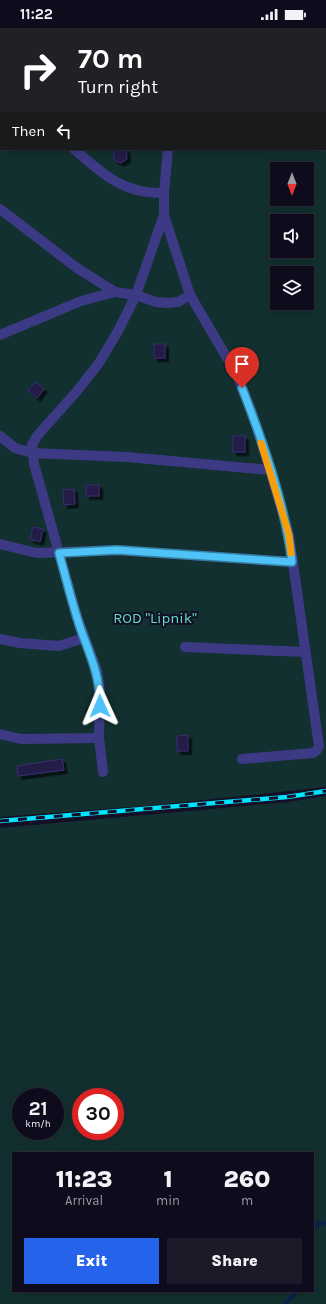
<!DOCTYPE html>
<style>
body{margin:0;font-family:Karla,sans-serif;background:#1c1929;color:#f1f3f6;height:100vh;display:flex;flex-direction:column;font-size:15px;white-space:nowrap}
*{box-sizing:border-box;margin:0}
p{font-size:13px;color:#9b9ba3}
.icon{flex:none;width:22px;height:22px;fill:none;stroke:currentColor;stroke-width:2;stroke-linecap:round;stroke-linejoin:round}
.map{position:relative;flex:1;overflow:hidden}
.drawer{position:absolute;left:12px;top:1124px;width:302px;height:140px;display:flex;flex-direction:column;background:#0e0b1c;border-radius:0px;box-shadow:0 2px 10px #0003,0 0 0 1px #2e2b3b}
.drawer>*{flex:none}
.top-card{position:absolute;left:0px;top:0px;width:326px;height:122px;box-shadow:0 2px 10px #0003,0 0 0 1px #2e2b3b;background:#202124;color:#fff;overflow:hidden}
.needle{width:26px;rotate:180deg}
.tools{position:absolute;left:270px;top:134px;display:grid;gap:8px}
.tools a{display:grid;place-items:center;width:44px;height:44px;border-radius:0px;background:#0e0b1c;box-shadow:0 2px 10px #0003,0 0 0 1px #2e2b3b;font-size:20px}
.speed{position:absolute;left:12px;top:1060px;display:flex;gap:8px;font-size:20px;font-weight:700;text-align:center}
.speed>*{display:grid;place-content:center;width:52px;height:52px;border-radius:50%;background:#0e0b1c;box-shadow:0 2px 10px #0003,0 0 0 1px #2e2b3b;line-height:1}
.speed small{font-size:10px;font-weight:400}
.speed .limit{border:6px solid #d22;background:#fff;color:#111}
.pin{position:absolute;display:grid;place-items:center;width:34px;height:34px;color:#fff;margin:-41px -17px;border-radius:50% 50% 50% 0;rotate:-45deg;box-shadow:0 0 4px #0007}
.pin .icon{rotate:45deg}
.me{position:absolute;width:44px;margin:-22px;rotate:359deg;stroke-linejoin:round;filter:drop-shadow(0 0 3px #0008)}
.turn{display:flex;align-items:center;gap:14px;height:84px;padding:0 12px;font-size:18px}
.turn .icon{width:52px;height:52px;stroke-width:2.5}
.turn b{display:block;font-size:28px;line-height:34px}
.then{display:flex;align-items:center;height:38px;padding:0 12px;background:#0003;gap:8px;font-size:15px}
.eta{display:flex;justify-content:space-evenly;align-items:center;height:68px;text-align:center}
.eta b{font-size:24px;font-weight:800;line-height:28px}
.button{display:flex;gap:8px;margin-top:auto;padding:8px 12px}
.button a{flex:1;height:46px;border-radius:0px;background:#2563eb;color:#fff;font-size:16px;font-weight:800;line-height:46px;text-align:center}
.button a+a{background:#1c1929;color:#f1f3f6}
.status{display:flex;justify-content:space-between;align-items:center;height:28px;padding:0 20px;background:#0e0b1c;direction:ltr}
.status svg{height:11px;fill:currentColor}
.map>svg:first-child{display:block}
</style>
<div class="status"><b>11:22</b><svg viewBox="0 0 49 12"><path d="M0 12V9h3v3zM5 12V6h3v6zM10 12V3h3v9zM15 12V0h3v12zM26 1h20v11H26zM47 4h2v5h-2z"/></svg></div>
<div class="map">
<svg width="326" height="1276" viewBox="0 0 326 1276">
<defs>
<filter id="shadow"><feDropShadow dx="3.5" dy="3.5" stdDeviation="0" flood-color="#0009"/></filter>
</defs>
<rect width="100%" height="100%" fill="#130f26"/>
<g fill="#12302f" fill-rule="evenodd">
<path d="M0 0H326V759L157 777 0 789ZM1 1H325V121H1ZM277 141H307V171H277ZM277 193H307V223H277ZM277 245H307V275H277Z"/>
<path d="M326 768V1276H0V800L288 774ZM21 1069H55V1103H21ZM81 1069H115V1103H81ZM13 1125H313V1263H13Z"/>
</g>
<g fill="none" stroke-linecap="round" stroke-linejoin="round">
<g stroke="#0c2248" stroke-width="4.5">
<polyline points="313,1201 318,1196 326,1195"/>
<polyline points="285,1276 297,1263"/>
</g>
</g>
<g fill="#241b47" stroke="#3b2d73" filter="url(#shadow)">
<polygon points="118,121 126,121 127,131 121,135 114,132 114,124"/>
<rect x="154" y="316" width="11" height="14"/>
<polygon points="35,354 44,361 37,370 28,363"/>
<rect x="233" y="408" width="12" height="16"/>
<rect x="86" y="457" width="13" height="11"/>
<polygon points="74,461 75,476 64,477 63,462"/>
<polygon points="33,499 43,501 40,514 30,511"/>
<polygon points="188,707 188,723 177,723 177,708"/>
<polygon points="62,731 64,742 18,748 17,738"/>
</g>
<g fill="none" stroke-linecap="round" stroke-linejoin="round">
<g stroke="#3d3a85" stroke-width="10">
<polyline points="89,0 89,1"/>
<polyline points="161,0 162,1"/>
<polyline points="0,34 1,36"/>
<path d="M74 121C103 146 123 166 164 165"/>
<polyline points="0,181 77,240 115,264 136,267 156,274 168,275 178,274 190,267"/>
<polyline points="164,187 190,267 237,347 252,385 270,442 289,507 319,718 317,722 313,725 242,731"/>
<polyline points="0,307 81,273 115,264"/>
<polyline points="0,408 15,420 32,425 127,429 270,442"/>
<polyline points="0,516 37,525 117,522 292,534"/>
<polyline points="0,611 20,615 59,618 84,610"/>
<polyline points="185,619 305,624"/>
<polyline points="0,706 21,711 99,710"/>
<polyline points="103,744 99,710 100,662 97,643 77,589 34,436 32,417 37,408 77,363 99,335 118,303 136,267 164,187 164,165 168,121"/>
</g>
<g stroke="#00e5ff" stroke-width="4.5">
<polyline id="rail" points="0,793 287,769 326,763"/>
</g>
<use href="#rail" stroke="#130f26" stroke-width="3" stroke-dasharray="9" stroke-linecap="butt"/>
</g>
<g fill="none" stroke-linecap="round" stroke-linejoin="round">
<g stroke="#337fa1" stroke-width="10">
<path id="route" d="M100 678C100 646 90 628 80 599 72 575 66 550 59 525L117 522 292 534C285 476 263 414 242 360"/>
</g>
<use href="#route" stroke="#4fc3f7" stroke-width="7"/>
<polyline stroke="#f59e0b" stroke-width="7" points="261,415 289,507 291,525"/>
</g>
<g text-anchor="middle" stroke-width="4" stroke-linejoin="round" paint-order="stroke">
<g font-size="15" fill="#5fe0c0" stroke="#130f26">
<text x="155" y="595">ROD "Lipnik"</text>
</g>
</g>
</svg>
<div class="tools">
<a><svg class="needle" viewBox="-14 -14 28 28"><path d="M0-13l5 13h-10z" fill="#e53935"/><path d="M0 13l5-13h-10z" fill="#9b9ba3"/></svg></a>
<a><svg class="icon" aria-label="sound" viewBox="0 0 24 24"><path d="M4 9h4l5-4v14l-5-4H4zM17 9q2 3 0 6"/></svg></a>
<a><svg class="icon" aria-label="layers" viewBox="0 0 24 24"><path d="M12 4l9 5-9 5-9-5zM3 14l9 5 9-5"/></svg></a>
</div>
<div class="speed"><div>21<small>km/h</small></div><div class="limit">30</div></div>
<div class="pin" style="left:242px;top:360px;background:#d93025"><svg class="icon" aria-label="arrive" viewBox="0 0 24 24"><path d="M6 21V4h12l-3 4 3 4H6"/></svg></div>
<svg class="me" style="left:100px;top:678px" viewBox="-20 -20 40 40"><path d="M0-17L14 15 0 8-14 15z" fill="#4fc3f7" stroke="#fff" stroke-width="4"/></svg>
<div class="top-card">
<div class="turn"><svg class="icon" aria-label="right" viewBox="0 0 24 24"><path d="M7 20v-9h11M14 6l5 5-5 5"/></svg><div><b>70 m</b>Turn right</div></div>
<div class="then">Then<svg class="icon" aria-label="left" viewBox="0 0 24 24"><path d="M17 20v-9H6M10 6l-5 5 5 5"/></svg></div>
</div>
<section class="drawer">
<div class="eta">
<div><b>11:23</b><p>Arrival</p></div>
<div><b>1</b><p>min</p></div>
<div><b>260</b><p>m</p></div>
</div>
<div class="button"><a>Exit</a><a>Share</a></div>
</section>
</div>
